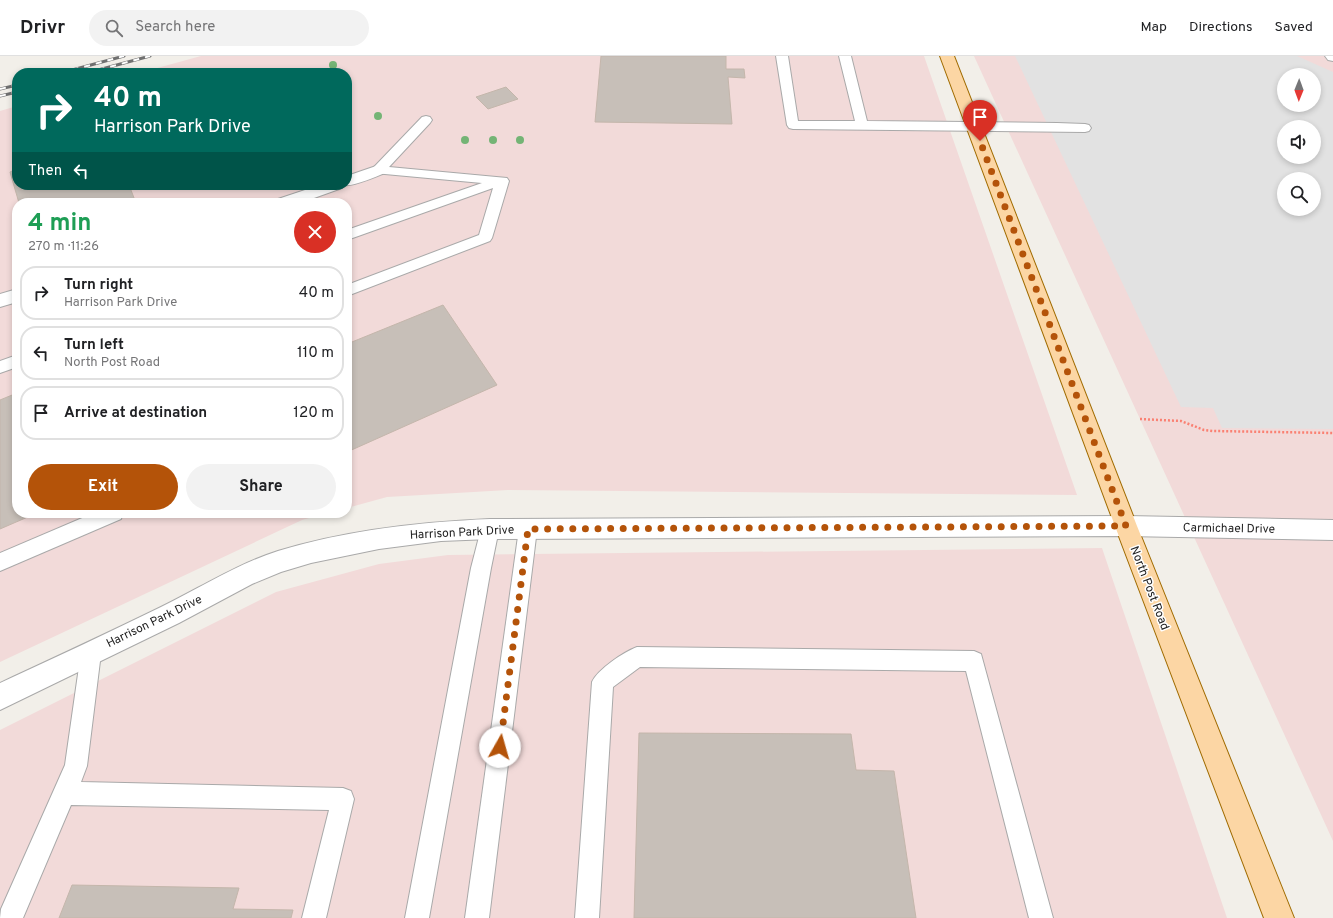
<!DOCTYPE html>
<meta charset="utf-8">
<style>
body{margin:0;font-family:Overpass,sans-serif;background:#f2f2f2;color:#202124;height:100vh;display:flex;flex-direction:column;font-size:15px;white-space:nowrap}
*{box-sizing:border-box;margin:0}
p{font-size:13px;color:#757577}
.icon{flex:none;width:22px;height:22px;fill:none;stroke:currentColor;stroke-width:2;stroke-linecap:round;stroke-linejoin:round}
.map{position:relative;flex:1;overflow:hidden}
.details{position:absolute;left:12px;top:142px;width:340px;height:320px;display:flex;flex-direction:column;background:#fff;border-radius:16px;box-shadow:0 2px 6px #0003}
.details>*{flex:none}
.hud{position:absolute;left:12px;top:12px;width:340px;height:122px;border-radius:16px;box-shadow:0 2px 6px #0003;background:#00695c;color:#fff;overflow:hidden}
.needle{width:26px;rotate:181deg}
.controls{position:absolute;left:1277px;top:12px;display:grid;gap:8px}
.controls a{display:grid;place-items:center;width:44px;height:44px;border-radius:50%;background:#fff;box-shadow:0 2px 6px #0003;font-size:20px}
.pin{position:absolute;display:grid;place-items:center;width:34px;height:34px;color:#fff;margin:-41px -17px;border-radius:50% 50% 50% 0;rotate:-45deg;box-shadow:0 0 4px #0007}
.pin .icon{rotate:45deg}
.me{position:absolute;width:44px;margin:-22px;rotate:7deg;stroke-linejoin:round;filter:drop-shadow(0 0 3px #0008)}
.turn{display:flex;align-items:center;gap:14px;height:84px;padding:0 16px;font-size:18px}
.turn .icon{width:52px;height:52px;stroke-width:2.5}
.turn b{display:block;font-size:28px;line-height:34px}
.then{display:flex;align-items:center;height:38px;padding:0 16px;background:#0003;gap:8px;font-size:15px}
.round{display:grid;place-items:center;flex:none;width:42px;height:42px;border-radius:21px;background:#f2f2f2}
.headline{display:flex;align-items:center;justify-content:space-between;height:68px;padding:0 16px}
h1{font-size:24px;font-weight:700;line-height:30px;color:#1e9e55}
.action{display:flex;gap:8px;margin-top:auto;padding:8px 16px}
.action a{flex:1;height:46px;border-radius:24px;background:#b45309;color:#fff;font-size:16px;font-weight:700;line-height:46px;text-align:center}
.action a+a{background:#f2f2f2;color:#202124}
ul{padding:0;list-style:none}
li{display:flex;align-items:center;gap:12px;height:54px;margin:0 8px 6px;padding:0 8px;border:2px solid #e0e0e0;border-radius:16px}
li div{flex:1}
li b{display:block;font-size:15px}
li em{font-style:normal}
header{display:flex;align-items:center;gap:24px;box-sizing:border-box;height:56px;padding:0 20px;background:#fff;border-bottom:1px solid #e0e0e0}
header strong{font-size:19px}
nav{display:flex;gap:22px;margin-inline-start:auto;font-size:14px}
.search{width:280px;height:36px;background:#f2f2f2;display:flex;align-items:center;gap:10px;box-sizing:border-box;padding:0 14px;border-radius:22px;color:#757577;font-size:15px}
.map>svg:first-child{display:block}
</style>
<header>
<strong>Drivr</strong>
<div class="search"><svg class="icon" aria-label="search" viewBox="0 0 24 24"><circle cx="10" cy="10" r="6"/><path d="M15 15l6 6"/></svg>Search here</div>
<nav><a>Map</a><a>Directions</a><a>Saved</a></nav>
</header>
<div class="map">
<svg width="1333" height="862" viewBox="0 0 1333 862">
<rect width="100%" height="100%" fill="#f2efe9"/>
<g fill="#f2dad9" fill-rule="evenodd">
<polygon points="201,0 924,0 1077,439 508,434 387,441 347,452 347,147 17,147 17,457 327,457 302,464 0,606 0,55 17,50 17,129 347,129 347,17 139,17"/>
<path d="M974 0H1333V785ZM1284 19H1314V49H1284ZM1284 71H1314V101H1284ZM1284 123H1314V153H1284Z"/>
<polygon points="1102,492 1227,862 0,862 0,674 276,536 379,508 448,499"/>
</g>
<path fill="#e2e2e2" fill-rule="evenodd" d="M1015 0H1297L1333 16V373L1222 372 1213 352 1181 351ZM1284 19H1314V49H1284ZM1284 71H1314V101H1284ZM1284 123H1314V153H1284Z"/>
<g fill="#c7bfb8" stroke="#c4b6ab">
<polygon points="601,0 726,0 726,13 744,13 745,22 728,21 732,68 595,66"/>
<polygon points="506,31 518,43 488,53 476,41"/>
<polygon points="17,113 17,129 129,129 136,147 19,147 10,116"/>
<polygon points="443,249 497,329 347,396 347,288"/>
<polygon points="17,337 17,457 37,457 0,473 0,344"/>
<polygon points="639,677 851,678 856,714 894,715 916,862 634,862"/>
<polygon points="72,829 239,832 233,853 293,854 291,862 59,862"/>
</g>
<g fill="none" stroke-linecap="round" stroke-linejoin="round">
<g stroke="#a9a9a9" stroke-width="2">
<g id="service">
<polygon points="776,0 788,0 798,65 855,65 839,0 851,0 867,65 1057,67 1085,68 1089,69 1091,72 1089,75 1085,76 793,73 789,72 787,69"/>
<polygon points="426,60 430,61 432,64 430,67 389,111 507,122 509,125 492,182 490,185 347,240 347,229 479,179 493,132 347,184 347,174 482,127 374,117 373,114 374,111 422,61"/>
<polygon points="17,299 17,311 0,317 0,305"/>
<polygon points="94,457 123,457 121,463 0,515 0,497"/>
<polygon points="490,465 497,467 499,473 491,512 429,862 405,862 471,512 481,473 483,467"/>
<polygon points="528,465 535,467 537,473 489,862 465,862 519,473 521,467"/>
<polygon points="91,587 98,590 101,597 87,710 81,726 343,732 351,735 354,743 326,862 302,862 329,754 71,749 23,862 0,862 1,853 65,709 81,597 84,590"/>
<path d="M637 591 974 595 981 598 1053 862H1029L966 615 640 611 613 631 599 862H575L592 626C598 613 624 596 637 591Z"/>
</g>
</g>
<g stroke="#a9a9a9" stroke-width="2">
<g id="minor">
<polygon points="1325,0 1333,0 1333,5 1328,4"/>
<path d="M379 109 385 111 387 114 385 117C375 121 353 131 344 129L342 132 300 147H276L278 143 320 129H347V120Z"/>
<polygon points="17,233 17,246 0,251 0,238"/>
<path d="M1126 460 1333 464V484L1126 480 490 483 441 485 379 493 311 507 281 516 252 528 179 567 0 654V627C54 602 108 577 161 551 200 532 237 508 278 495 347 474 419 466 490 463Z"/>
</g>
</g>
<g stroke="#a06b00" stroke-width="2">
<polygon id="primary" points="940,0 954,0 1137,470 1294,862 1264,862 1115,470"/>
</g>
<polyline stroke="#fa8072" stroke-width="2.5" stroke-dasharray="2 2" stroke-linecap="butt" points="1140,363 1181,365 1204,374 1213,375 1333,377"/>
<use href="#service" fill="#fff" fill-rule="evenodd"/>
<use href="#minor" fill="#fff" fill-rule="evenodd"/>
<use href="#primary" fill="#fcd6a4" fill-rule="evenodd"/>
<g stroke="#707070" stroke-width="3">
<g id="rail">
<polyline points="61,17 124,0"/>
<polyline points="87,17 150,0"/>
<polyline points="0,33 17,29"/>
<polyline points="0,40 17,36"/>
</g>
</g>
<use href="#rail" stroke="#fff" stroke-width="2" stroke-dasharray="6" stroke-linecap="butt"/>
</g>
<g fill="#74b475">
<circle cx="333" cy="9" r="4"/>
<circle cx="378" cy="60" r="4"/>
<circle cx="465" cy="84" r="4"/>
<circle cx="493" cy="84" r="4"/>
<circle cx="520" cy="84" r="4"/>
</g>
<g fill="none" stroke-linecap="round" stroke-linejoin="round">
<polyline stroke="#b45309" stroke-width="7" stroke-dasharray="0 12.6" points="500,691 528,473 1126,470 980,85"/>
</g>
<g text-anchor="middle" stroke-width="3" stroke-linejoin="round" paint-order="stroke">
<g font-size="12" fill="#222" stroke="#fff">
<text transform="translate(1229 472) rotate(1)" y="4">Carmichael Drive</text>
<text transform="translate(462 476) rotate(-3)" y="4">Harrison Park Drive</text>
<text transform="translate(1150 532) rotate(69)" y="4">North Post Road</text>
<text transform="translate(154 565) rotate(-26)" y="4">Harrison Park Drive</text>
</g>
</g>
</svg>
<div class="controls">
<a><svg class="needle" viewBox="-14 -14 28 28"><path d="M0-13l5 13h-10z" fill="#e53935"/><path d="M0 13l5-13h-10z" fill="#757577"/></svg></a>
<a><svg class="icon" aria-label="sound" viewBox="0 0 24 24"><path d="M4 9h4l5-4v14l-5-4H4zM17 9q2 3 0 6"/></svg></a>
<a><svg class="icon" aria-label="search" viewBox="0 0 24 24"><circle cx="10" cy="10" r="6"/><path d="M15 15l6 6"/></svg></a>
</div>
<div class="pin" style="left:980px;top:85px;background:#d93025"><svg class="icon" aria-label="arrive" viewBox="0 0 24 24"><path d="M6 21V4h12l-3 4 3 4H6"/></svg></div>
<svg class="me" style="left:500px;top:691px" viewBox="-20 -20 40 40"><circle r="19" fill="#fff"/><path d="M0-13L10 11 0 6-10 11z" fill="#b45309"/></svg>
<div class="hud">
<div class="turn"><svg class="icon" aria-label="right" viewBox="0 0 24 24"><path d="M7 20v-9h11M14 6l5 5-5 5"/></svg><div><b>40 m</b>Harrison Park Drive</div></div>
<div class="then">Then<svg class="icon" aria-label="left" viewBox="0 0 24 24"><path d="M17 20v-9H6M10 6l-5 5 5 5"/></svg></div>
</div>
<section class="details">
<div class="headline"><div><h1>4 min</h1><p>270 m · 11:26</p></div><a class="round" style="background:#d93025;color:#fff"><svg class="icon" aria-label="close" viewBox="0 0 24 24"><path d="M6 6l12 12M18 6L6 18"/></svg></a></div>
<ul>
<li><svg class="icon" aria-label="right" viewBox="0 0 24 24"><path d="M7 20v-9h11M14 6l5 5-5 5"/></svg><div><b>Turn right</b><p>Harrison Park Drive</p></div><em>40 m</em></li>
<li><svg class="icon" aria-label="left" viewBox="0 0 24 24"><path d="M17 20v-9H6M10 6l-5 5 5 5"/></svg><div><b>Turn left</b><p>North Post Road</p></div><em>110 m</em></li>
<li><svg class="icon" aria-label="arrive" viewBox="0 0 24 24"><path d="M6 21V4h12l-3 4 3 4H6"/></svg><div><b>Arrive at destination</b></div><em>120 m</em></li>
</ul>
<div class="action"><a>Exit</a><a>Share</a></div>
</section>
</div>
